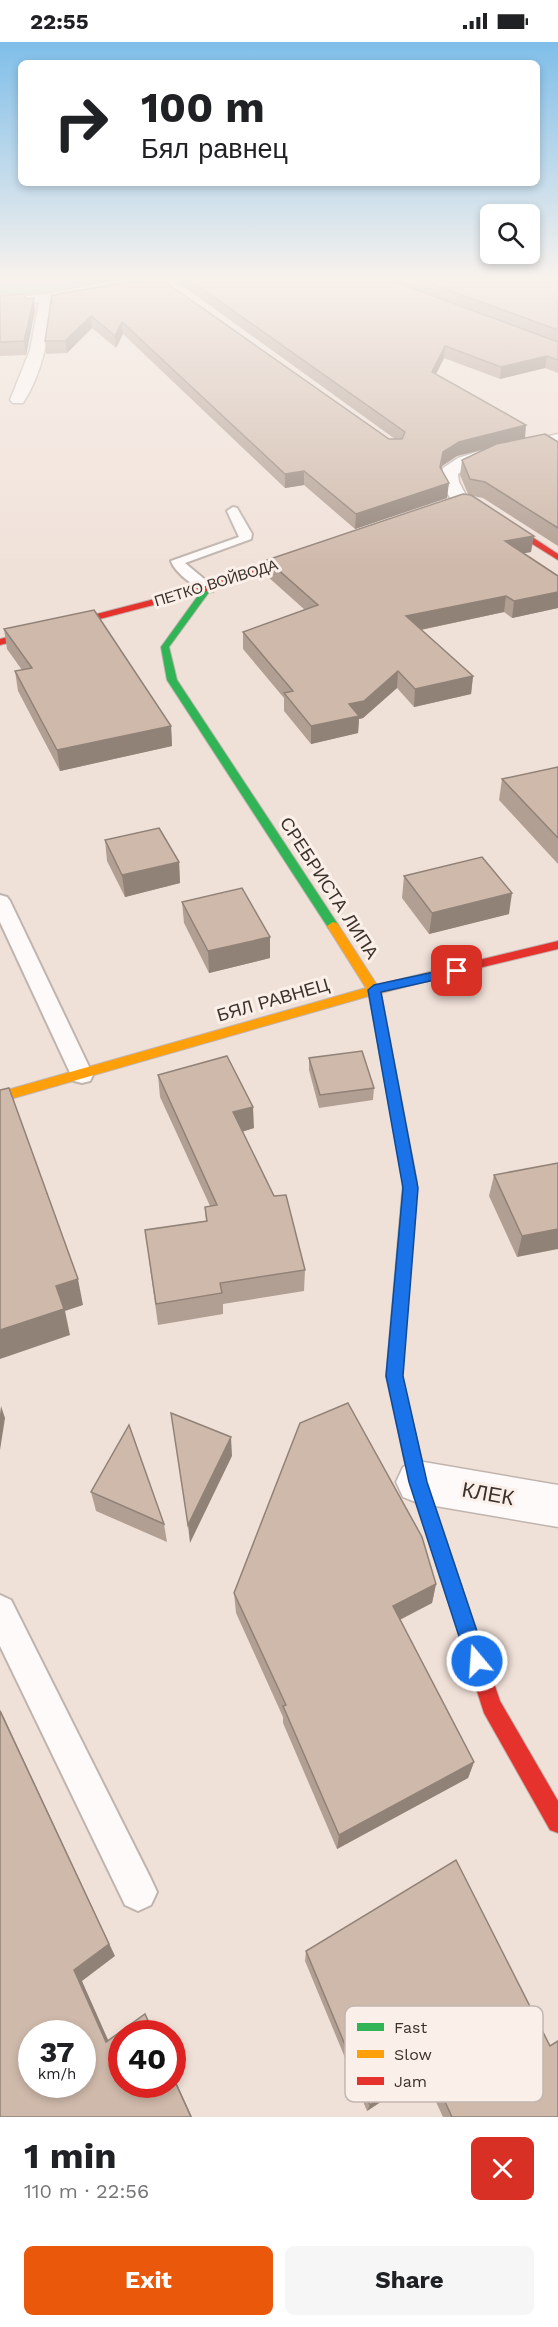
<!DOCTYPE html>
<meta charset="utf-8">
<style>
body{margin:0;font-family:"Work Sans",sans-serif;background:#f6f6f6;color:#202124;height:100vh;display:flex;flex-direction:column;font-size:22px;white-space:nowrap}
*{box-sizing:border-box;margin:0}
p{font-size:20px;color:#757577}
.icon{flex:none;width:33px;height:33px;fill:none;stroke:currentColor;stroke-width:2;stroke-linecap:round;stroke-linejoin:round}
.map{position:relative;height:2075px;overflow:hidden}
.drawer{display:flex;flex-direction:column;background:#fff;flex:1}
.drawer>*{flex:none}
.top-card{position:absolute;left:18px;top:18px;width:522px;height:126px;border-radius:9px;box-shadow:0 3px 9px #0003;background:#fff;color:#202124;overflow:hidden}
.fabs{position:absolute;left:480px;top:162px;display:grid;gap:12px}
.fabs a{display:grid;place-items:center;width:60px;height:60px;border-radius:9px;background:#fff;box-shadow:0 3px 9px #0003;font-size:30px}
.speed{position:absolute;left:18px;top:1978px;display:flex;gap:12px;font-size:30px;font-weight:700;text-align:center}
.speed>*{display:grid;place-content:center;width:78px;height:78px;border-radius:50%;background:#fff;box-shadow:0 3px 9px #0003;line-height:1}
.speed small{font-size:15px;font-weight:400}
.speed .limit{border:9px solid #d22;background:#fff;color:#111}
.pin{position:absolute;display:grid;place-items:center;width:51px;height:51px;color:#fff;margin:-26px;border-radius:12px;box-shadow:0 3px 9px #0006}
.me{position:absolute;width:66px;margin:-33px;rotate:342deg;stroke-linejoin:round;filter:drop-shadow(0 0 4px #0008)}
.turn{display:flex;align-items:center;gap:21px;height:126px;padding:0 24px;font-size:27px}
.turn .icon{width:78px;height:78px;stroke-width:2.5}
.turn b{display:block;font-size:42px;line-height:51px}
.round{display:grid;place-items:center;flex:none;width:63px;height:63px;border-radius:9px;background:#f6f6f6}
.head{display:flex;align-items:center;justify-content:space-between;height:102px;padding:0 24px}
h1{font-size:36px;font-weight:700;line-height:45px}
.action{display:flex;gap:12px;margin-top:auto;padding:12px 24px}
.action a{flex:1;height:69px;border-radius:9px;background:#ea580c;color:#fff;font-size:24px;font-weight:700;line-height:69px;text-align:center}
.action a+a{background:#f6f6f6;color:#202124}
.status{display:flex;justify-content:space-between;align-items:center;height:42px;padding:0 30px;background:#fff;direction:ltr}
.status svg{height:16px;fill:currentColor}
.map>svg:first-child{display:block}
</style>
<div class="status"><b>22:55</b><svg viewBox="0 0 49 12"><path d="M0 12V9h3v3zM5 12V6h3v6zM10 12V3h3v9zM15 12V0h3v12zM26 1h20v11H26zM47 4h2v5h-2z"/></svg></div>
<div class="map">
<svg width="558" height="2075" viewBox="0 0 558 2075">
<rect width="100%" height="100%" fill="#f0e1d8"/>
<polygon fill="#a0d0b0" points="0,234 143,234 40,253 0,257"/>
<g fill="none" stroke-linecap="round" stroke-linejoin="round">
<g stroke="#c0b4ae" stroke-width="4">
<g id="lane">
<path d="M233 465 237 466 252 492 251 497 185 521 215 546 213 549C201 552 175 531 171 519L239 495 227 469Z"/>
<polygon points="0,853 7,855 10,859 93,1033 90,1039 82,1041 74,1039 71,1033 0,880"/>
<polygon points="0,1553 11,1558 151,1837 157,1850 151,1863 138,1869 125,1863 0,1604"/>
</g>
</g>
<g stroke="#c0b4ae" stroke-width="3">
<g id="street">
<path d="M138 234H165L52 259C50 292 42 332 23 361H13L10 358 30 308 39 260 0 265V257L46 252Z"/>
<path d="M558 392V402C525 409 486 412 458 432L459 440 469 459 466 463H454L441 440 443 426 458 416 483 408Z"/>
<polygon points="418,1419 558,1443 558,1485 418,1461 403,1455 396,1440 403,1425"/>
</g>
</g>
<g stroke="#c0b4ae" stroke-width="2">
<g id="fast">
<polygon points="205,544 212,546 169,605 177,638 339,884 337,887 329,887 167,638 161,605"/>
<polygon points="410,1134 415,1136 417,1140 402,1334 427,1440 463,1549 461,1556 454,1558 447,1556 445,1549 409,1440 386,1334 403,1140 405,1136"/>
</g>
</g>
<g stroke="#c0b4ae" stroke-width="2">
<polygon id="slow" points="333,880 337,881 377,943 479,918 485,922 483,925 381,951 417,1140 415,1144 405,1144 403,1140 369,954 0,1060 0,1050 366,946 327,884"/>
</g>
<g stroke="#c0b4ae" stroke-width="2">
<g id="jam">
<polygon points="491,472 497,472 558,512 558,518 491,476"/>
<polygon points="306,509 313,511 211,548 0,603 0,597 205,544"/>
<polygon points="558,899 558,907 479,926 473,922 479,918"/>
<polygon points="454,1540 461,1542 463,1549 500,1659 558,1759 558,1791 550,1788 484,1671 445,1549 447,1542"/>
</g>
</g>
<use href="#lane" fill="#fdfaf9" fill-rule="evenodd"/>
<use href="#street" fill="#fdfaf9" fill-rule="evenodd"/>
<use href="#fast" fill="#30b455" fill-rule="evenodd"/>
<use href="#slow" fill="#ff9f0a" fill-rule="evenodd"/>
<use href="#jam" fill="#e5322d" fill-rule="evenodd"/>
</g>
<g fill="#b29f93">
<polygon points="180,234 558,234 558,331 545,326 500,337 444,316 436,332 525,396 558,400 558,504 483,456 473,454 531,510 523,511 558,534 558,566 512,576 504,570 421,588 473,634 471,652 414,665 397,646 363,676 359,677 358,691 311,702 284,669 284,656 243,607 243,590 305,568 267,534 267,518 468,452 460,433 462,418 487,406 457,414 442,424 441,427 447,456 355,487 304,443 285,446 123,292 116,306 92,286 67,311 46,312 45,299 158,235 389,397 395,397 180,242"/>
<polygon points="0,254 27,257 35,268 26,313 0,314"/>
<polygon points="4,587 171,684 172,704 60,729 18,649 15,629 22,628 7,607"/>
<polygon points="558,725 558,822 499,758 502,737"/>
<polygon points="105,798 179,820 180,841 125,855 107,819"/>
<polygon points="404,834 509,872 429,892 402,856"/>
<polygon points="182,860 270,895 270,916 209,931 184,881"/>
<polygon points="309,1016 374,1046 373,1058 319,1066 309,1028"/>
<polygon points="158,1033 254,1086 242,1090 305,1228 304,1249 223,1262 223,1272 158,1283 145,1188 206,1179 205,1165 210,1164 160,1055"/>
<polygon points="558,1121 517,1215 489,1154 494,1133"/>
<polygon points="91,1450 164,1482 167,1500 96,1469"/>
<polygon points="436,1542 432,1561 400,1578 474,1720 468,1736 337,1807 283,1681 283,1675 236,1571 234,1551"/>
<polygon points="306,1909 558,2075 443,2075 423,2032 367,2069 305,1919"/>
</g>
<g fill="#918278">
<polygon points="34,256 35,268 26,313 24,299"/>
<polygon points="91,274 92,286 67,311 65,299"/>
<polygon points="122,280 123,292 116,306 115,294"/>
<polygon points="445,304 444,316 431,342 432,330"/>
<polygon points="547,314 545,326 500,337 501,325"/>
<polygon points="526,383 525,397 457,414 442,424 439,440 443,410 459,400"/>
<polygon points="304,429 304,443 285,446 285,432"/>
<polygon points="449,441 447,456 355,487 356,472"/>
<polygon points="534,494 531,510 503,515 505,499"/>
<polygon points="558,550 558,566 512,576 514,559"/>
<polygon points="506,554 504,570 405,591 406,574"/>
<polygon points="398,629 397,646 363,676 359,677 358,691 311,702 311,684 349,662"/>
<polygon points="473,634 471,652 414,665 415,647"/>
<polygon points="171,684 172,704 60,729 57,708"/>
<polygon points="179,820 180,841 125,855 122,833"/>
<polygon points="512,851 509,872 429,892 432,871"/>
<polygon points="270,895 270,916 209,931 208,909"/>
<polygon points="253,1065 254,1086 234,1092 233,1070"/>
<polygon points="558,1187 558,1207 517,1215 522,1194"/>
<polygon points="78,1237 83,1263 65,1269 70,1293 0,1317 0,1288 56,1244"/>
<polygon points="1,1364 5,1376 0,1408 0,1372"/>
<polygon points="231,1395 232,1414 190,1501 188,1483"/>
<polygon points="436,1542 432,1561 389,1583 393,1564"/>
<polygon points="0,1667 115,1914 82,1939 113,2009 106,2000 74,1928"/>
<polygon points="474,1720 468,1736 337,1807 339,1793"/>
<polygon points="429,2025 423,2032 367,2069 370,2063"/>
<polygon points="172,2031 192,2075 191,2075 172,2033"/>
</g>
<g fill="#cfb9ab" stroke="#918278" stroke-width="1.5" fill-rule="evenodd">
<polygon points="184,234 379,234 558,300 558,318 547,314 501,325 445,304 432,330 526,383 459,400 443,410 440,425 449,441 356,472 304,429 285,432 122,280 115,294 91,274 65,299 45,299 52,253 158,235 389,397 402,397 405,390"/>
<polygon points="410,234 558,234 558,288"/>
<polygon points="23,252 27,257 34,256 24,299 0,300 0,254"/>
<polygon points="545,392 558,400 558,486 485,440 470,437 462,418 496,402"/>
<polygon points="463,452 471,453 534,494 505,499 558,534 558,550 514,559 506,554 406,574 473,634 415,647 398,629 364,659 349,662 359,674 311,684 284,651 293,649 243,590 318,563 267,518"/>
<polygon points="94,568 171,684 57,708 15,629 32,626 4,587"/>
<polygon points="558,725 558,796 502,737"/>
<polygon points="159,786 179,820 122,833 105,798"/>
<polygon points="482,815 512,851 432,871 404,834"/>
<polygon points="242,846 270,895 208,909 182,860"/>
<polygon points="362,1009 374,1046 320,1053 309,1016"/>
<polygon points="227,1014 253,1065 233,1070 274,1154 286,1153 305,1228 220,1241 222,1251 156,1262 145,1188 207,1179 205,1165 217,1163 158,1033"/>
<polygon points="9,1046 78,1237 56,1244 64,1267 0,1288 0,1048"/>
<polygon points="558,1121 558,1187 522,1194 494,1133"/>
<polygon points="348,1361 422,1495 436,1542 393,1564 474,1720 339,1793 283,1664 286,1663 234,1551 300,1381"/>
<polygon points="171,1371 231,1395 188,1483"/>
<polygon points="129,1383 164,1482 91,1450"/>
<path d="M0 1669 109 1902 74 1928 106 2000 145 1972 154 1992H122V2043H172V2033L191 2075H0ZM32 1992H82V2043H32Z"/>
<polygon points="456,1818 550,2004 558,1999 558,2075 452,2075 429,2025 370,2063 306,1909"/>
</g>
<linearGradient id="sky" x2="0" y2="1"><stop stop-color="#7fbee9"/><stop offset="0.45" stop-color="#f8f2ed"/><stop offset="1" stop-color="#f8f2ed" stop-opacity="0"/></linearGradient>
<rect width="558" height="525" fill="url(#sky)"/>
<polygon fill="#1a73e8" stroke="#114b97" stroke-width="1.5" points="457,925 463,929 461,932 381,950 418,1146 403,1334 427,1440 487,1619 484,1626 477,1629 470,1626 467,1619 409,1440 386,1334 403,1146 368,948 374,943"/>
<g text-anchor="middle" stroke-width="6" stroke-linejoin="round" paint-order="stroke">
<g font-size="15" fill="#3d322b" stroke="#fbf0e9">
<text transform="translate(216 541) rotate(-17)" y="5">ПЕТКО ВОЙВОДА</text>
</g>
<g font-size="18" fill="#3d322b" stroke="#fbf0e9">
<text transform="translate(329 846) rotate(57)" y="6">СРЕБРИСТА ЛИПА</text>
<text transform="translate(273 958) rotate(-16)" y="6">БЯЛ РАВНЕЦ</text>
</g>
<g font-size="21" fill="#3d322b" stroke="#fbf0e9">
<text transform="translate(488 1452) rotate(10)" y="7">КЛЕК</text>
</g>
</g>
<rect x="345" y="1964" width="198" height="96" rx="9" fill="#fbf0e9" stroke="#c2b7b0" stroke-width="1.5"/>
<rect x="357" y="1981" width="27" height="8" fill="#30b455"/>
<rect x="357" y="2008" width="27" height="8" fill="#ff9f0a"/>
<rect x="357" y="2035" width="27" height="8" fill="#e5322d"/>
<g font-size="16" fill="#3d322b">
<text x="394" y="1991">Fast</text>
<text x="394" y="2018">Slow</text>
<text x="394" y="2045">Jam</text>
</g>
</svg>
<div class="fabs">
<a><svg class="icon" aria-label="search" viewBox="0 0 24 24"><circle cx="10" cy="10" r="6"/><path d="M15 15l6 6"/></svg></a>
</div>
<div class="speed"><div>37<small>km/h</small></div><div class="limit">40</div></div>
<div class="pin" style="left:457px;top:929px;background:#d93025"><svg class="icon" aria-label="arrive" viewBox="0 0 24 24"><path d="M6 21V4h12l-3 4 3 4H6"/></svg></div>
<svg class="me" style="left:477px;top:1619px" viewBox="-20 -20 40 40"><circle r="17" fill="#1a73e8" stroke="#fff" stroke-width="3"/><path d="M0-11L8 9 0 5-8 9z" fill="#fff"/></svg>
<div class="top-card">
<div class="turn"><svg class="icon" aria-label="right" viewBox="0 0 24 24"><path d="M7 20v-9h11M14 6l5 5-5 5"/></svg><div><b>100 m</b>Бял равнец</div></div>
</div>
</div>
<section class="drawer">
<div class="head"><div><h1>1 min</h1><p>110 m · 22:56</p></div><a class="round" style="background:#d93025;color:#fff"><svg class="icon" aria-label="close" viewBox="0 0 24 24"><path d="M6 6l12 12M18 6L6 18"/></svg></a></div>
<div class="action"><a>Exit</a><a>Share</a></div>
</section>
